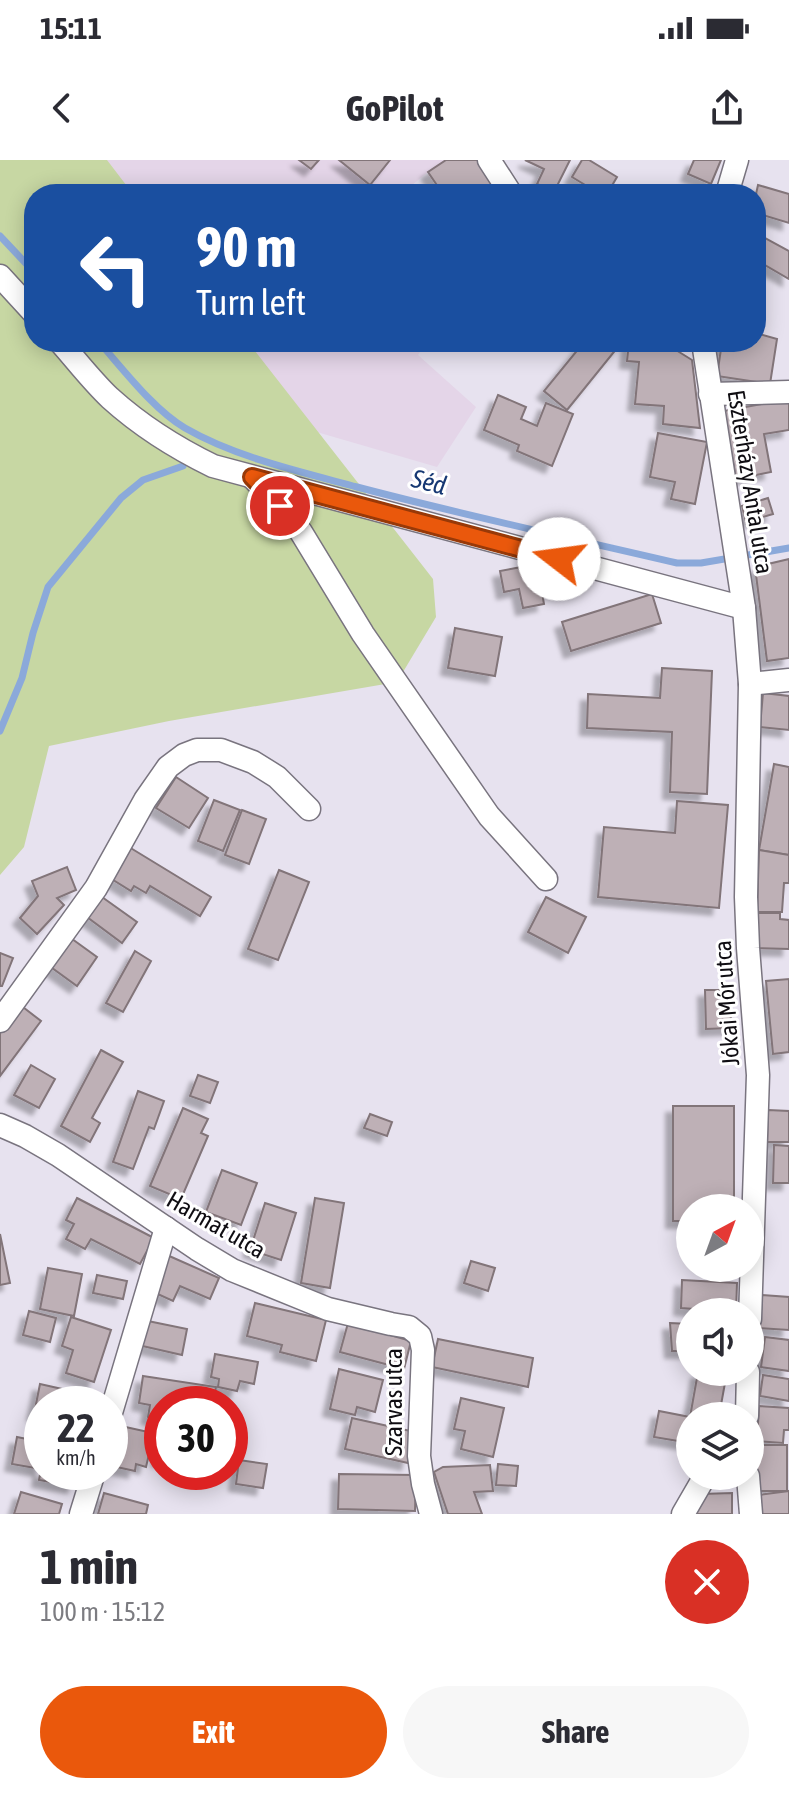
<!DOCTYPE html>
<meta charset="utf-8">
<style>
body{margin:0;font-family:"Asap Condensed",sans-serif;background:#f7f7f7;color:#2b2b33;height:100vh;display:flex;flex-direction:column;font-size:30px;white-space:nowrap}
*{box-sizing:border-box;margin:0}
p{font-size:26px;color:#7c7c81}
.icon{flex:none;width:44px;height:44px;fill:none;stroke:currentColor;stroke-width:2;stroke-linecap:round;stroke-linejoin:round}
.map{position:relative;height:1354px;overflow:hidden}
.panel{display:flex;flex-direction:column;background:#fff;flex:1}
.panel>*{flex:none}
.banner{position:absolute;left:24px;top:24px;width:742px;height:168px;border-radius:32px;box-shadow:0 4px 20px #0003;background:#1a4fa0;color:#fff;overflow:hidden}
.needle{width:52px;rotate:41deg}
.buttons{position:absolute;left:676px;top:1034px;display:grid;gap:16px}
.buttons a{display:grid;place-items:center;width:88px;height:88px;border-radius:50%;background:#fff;box-shadow:0 4px 20px #0003;font-size:40px}
.speed{position:absolute;left:24px;top:1226px;display:flex;gap:16px;font-size:40px;font-weight:700;text-align:center}
.speed>*{display:grid;place-content:center;width:104px;height:104px;border-radius:50%;background:#fff;box-shadow:0 4px 20px #0003;line-height:1}
.speed small{font-size:20px;font-weight:400}
.speed .limit{border:12px solid #d22;background:#fff;color:#111}
.pin{position:absolute;display:grid;place-items:center;width:68px;height:68px;color:#fff;margin:-34px;border:4px solid #fff;border-radius:50%;box-shadow:0 2px 8px #0007}
.me{position:absolute;width:88px;margin:-44px;rotate:285deg;stroke-linejoin:round;filter:drop-shadow(0 0 6px #0008)}
.turn{display:flex;align-items:center;gap:28px;height:168px;padding:0 40px;font-size:36px}
.turn .icon{width:104px;height:104px;stroke-width:2.5}
.turn b{display:block;font-size:56px;line-height:68px}
.round{display:grid;place-items:center;flex:none;width:84px;height:84px;border-radius:42px;background:#f7f7f7}
.headline{display:flex;align-items:center;justify-content:space-between;height:136px;padding:0 40px}
h1{font-size:48px;font-weight:700;line-height:60px}
.primary-button{display:flex;gap:16px;margin-top:auto;padding:16px 40px}
.primary-button a{flex:1;height:92px;border-radius:48px;background:#ea580c;color:#fff;font-size:32px;font-weight:700;line-height:92px;text-align:center}
.primary-button a+a{background:#f7f7f7;color:#2b2b33}
.status{display:flex;justify-content:space-between;align-items:center;height:56px;padding:0 40px;background:#fff;direction:ltr}
.status svg{height:22px;fill:currentColor}
header{display:flex;justify-content:space-between;align-items:center;height:104px;padding:0 40px;background:#fff;font-size:36px;font-weight:700}
.map>svg:first-child{display:block}
</style>
<div class="status"><b>15:11</b><svg viewBox="0 0 49 12"><path d="M0 12V9h3v3zM5 12V6h3v6zM10 12V3h3v9zM15 12V0h3v12zM26 1h20v11H26zM47 4h2v5h-2z"/></svg></div>
<header><svg class="icon" aria-label="back" viewBox="0 0 24 24"><path d="M15 5l-7 7 7 7"/></svg>GoPilot<svg class="icon" aria-label="share" viewBox="0 0 24 24"><path d="M12 15V3M7 8l5-5 5 5M5 13v7h14v-7"/></svg></header>
<div class="map">
<svg width="789" height="1354" viewBox="0 0 789 1354">
<defs>
<filter id="shadow"><feDropShadow dx="-7" dy="7" stdDeviation="2" flood-color="#0004"/></filter>
</defs>
<rect width="100%" height="100%" fill="#e7e2ef"/>
<g fill="#e4d5e8">
<polygon points="0,0 446,0 428,12 401,34 34,34"/>
<polygon points="168,182 427,182 418,195 476,247 437,307 234,248"/>
</g>
<polygon fill="#c7d7a3" points="0,0 107,0 133,34 34,34 34,182 248,182 433,419 436,457 397,522 169,561 49,586 24,687 0,715"/>
<g fill="none" stroke-linecap="round" stroke-linejoin="round">
<g stroke="#8ba9da" stroke-width="7">
<polyline points="0,76 34,112"/>
<path d="M99 182C123 209 154 250 185 268 235 297 301 312 357 327 463 355 570 378 677 403H701L789 388"/>
<polyline points="0,571 22,518 33,473 48,427 121,338 143,320 183,306"/>
</g>
</g>
<g fill="#beb0b6" stroke="#827479" stroke-width="2" filter="url(#shadow)">
<polygon points="299,0 319,0 311,9"/>
<polygon points="339,0 390,0 370,25"/>
<polygon points="446,0 479,0 501,34 443,34 428,12"/>
<polygon points="525,0 570,0 554,32 537,24 544,9"/>
<polygon points="582,0 589,0 617,17 607,34 600,34 572,17"/>
<polygon points="694,0 721,0 711,24 688,14"/>
<polygon points="758,25 789,34 789,63 756,53 756,34"/>
<polygon points="756,73 789,91 789,119 756,100"/>
<polygon points="756,173 777,179 770,224 717,216 722,182 756,182"/>
<polygon points="584,182 622,182 567,250 544,231"/>
<polygon points="629,182 663,182 692,200 700,268 663,264 664,246 635,244 639,202 627,201"/>
<polygon points="498,235 526,247 521,259 537,266 546,243 573,254 552,306 517,291 519,285 484,270"/>
<polygon points="789,239 789,270 764,274 771,312 736,319 724,251"/>
<polygon points="658,273 707,282 695,344 671,339 675,322 650,317"/>
<polygon points="768,338 773,354 746,362 742,346"/>
<polygon points="789,399 789,498 767,501 755,407"/>
<polygon points="537,404 544,444 523,448 519,429 504,432 500,411"/>
<polygon points="652,434 661,463 571,491 562,462"/>
<polygon points="455,468 502,477 495,516 448,508"/>
<polygon points="662,508 712,511 707,634 670,632 672,572 587,568 588,534 660,538"/>
<polygon points="763,533 789,536 789,570 760,567"/>
<polygon points="774,604 789,607 789,695 759,690"/>
<polygon points="176,617 208,638 189,668 156,648"/>
<polygon points="214,640 240,650 223,691 198,681"/>
<polygon points="677,641 728,645 719,748 598,737 604,667 675,673"/>
<polygon points="242,650 266,659 249,704 225,695"/>
<polygon points="129,687 211,737 200,756 150,726 146,733 134,726 131,731 110,718"/>
<polygon points="759,690 789,695 789,723 784,723 782,752 757,752"/>
<polygon points="67,707 76,730 57,738 64,745 37,774 20,758 38,736 32,721"/>
<polygon points="279,710 309,722 278,800 248,789"/>
<polygon points="102,737 137,762 122,783 87,757"/>
<polygon points="546,737 586,757 568,793 528,772"/>
<polygon points="757,753 780,753 780,759 789,760 789,789 757,788"/>
<polygon points="68,776 97,797 77,826 48,805"/>
<polygon points="135,791 151,801 123,852 106,843"/>
<polygon points="0,793 13,798 2,826 0,826"/>
<polygon points="789,819 789,892 773,894 766,821"/>
<polygon points="705,830 730,830 731,868 706,869"/>
<polygon points="19,844 41,861 0,916 0,870"/>
<polygon points="101,890 123,902 92,958 100,963 90,982 61,966"/>
<polygon points="31,905 55,919 39,948 14,935"/>
<polygon points="198,915 218,922 210,943 190,936"/>
<polygon points="138,931 164,941 154,969 149,967 133,1009 113,1002"/>
<polygon points="673,946 734,946 734,1048 690,1048 690,1061 673,1061"/>
<polygon points="183,948 208,959 201,973 208,976 181,1039 150,1026"/>
<polygon points="768,950 789,951 789,982 767,982"/>
<polygon points="370,954 392,962 387,976 364,968"/>
<polygon points="774,985 789,986 789,1023 773,1023"/>
<polygon points="222,1010 257,1023 241,1065 206,1052"/>
<polygon points="77,1038 154,1078 140,1104 91,1079 85,1089 66,1079 74,1064 66,1060"/>
<polygon points="315,1038 344,1043 330,1128 301,1123"/>
<polygon points="265,1043 296,1053 281,1100 250,1090"/>
<polygon points="0,1074 10,1123 0,1125"/>
<polygon points="167,1095 219,1118 210,1139 180,1126 173,1141 151,1131"/>
<polygon points="471,1101 495,1108 488,1131 464,1123"/>
<polygon points="48,1108 82,1114 74,1156 40,1149"/>
<polygon points="97,1115 127,1121 123,1139 93,1133"/>
<polygon points="682,1120 737,1123 736,1152 707,1152 707,1150 681,1148"/>
<polygon points="762,1135 789,1137 789,1170 760,1168"/>
<polygon points="255,1143 326,1160 316,1201 280,1192 282,1185 247,1176"/>
<polygon points="29,1151 56,1158 50,1182 23,1175"/>
<polygon points="71,1157 111,1170 94,1222 66,1213 73,1190 62,1186"/>
<polygon points="143,1160 187,1169 182,1195 138,1185"/>
<polygon points="348,1163 411,1181 404,1209 340,1192"/>
<polygon points="670,1163 690,1164 690,1191 672,1191"/>
<polygon points="765,1177 789,1180 789,1211 761,1207"/>
<polygon points="438,1179 533,1198 528,1227 432,1207"/>
<polygon points="215,1194 258,1202 254,1224 240,1221 237,1231 218,1227 219,1219 211,1217"/>
<polygon points="339,1209 383,1220 375,1252 357,1247 355,1255 330,1249"/>
<polygon points="698,1212 727,1212 719,1256 690,1256 690,1283 654,1277 659,1251 690,1257"/>
<polygon points="763,1215 789,1219 789,1241 760,1236"/>
<polygon points="143,1216 216,1227 213,1244 162,1244 162,1260 148,1257 150,1245 139,1243"/>
<polygon points="40,1224 89,1235 87,1244 42,1244 42,1256 34,1254"/>
<polygon points="461,1238 504,1248 493,1297 461,1289 465,1271 454,1269"/>
<polygon points="759,1246 789,1248 789,1270 784,1270 783,1283 757,1281"/>
<polygon points="352,1258 415,1272 408,1303 345,1289"/>
<polygon points="121,1266 162,1275 162,1300 158,1299 160,1292 150,1290 146,1307 136,1304 135,1311 112,1306"/>
<polygon points="17,1277 42,1282 42,1312 77,1312 74,1326 39,1320 41,1309 12,1304"/>
<polygon points="756,1285 787,1285 787,1331 757,1331"/>
<polygon points="239,1300 267,1304 263,1328 236,1324"/>
<polygon points="498,1304 518,1306 516,1326 496,1325"/>
<polygon points="490,1305 493,1331 474,1332 482,1354 448,1354 434,1312 443,1307"/>
<polygon points="339,1314 416,1315 415,1351 338,1349"/>
<polygon points="789,1331 789,1354 762,1354 759,1335"/>
<polygon points="21,1332 62,1344 59,1354 14,1354"/>
<polygon points="104,1333 148,1345 146,1354 98,1354"/>
<polygon points="732,1333 732,1354 690,1354 701,1334"/>
</g>
<g fill="none" stroke-linecap="round" stroke-linejoin="round">
<g stroke="#79747f" stroke-width="25">
<g id="minor">
<polyline points="489,0 511,34"/>
<polyline points="727,34 737,0"/>
<polyline points="0,116 34,153"/>
<path d="M60 182C76 200 92 221 110 238 141 266 176 288 213 306L744 448"/>
<polyline points="703,182 744,448 750,524 746,737 748,788 758,915 750,1159"/>
<polyline points="710,234 789,232"/>
<polyline points="253,318 280,346 301,372 363,474 489,656 546,719"/>
<polyline points="750,524 789,520"/>
<polyline points="0,861 96,728 145,640 168,607 184,595 197,590 221,590 253,602 277,617 309,649"/>
<polyline points="0,965 25,976 58,995 197,1089 232,1110 328,1149 391,1164 409,1167 420,1176 423,1190 419,1296 423,1324 431,1354"/>
<polyline points="110,1256 166,1068"/>
<polyline points="747,1256 748,1212"/>
<polyline points="748,1316 751,1354"/>
<polyline points="81,1354 94,1312"/>
<polyline points="683,1354 705,1316"/>
</g>
</g>
<use href="#minor" stroke="#fff" stroke-width="22"/>
</g>
<g fill="none" stroke-linecap="round" stroke-linejoin="round">
<g stroke="#983908" stroke-width="20">
<polyline id="route" points="280,346 252,317 559,399"/>
</g>
<use href="#route" stroke="#ea580c" stroke-width="14"/>
</g>
<g text-anchor="middle" stroke-width="6" stroke-linejoin="round" paint-order="stroke">
<g font-size="24" fill="#0f0d12" stroke="#fff">
<text transform="translate(750 322) rotate(81)" y="8">Eszterházy Antal utca</text>
<text transform="translate(727 843) rotate(-94)" y="8">Jókai Mór utca</text>
<text transform="translate(216 1065) rotate(30)" y="8">Harmat utca</text>
<text transform="translate(394 1242) rotate(-90)" y="8">Szarvas utca</text>
</g>
<g font-size="26" font-style="italic" fill="#163873" stroke="#fff">
<text transform="translate(429 322) rotate(14)" y="9">Séd</text>
</g>
</g>
</svg>
<div class="buttons">
<a><svg class="needle" viewBox="-14 -14 28 28"><path d="M0-13l5 13h-10z" fill="#e53935"/><path d="M0 13l5-13h-10z" fill="#7c7c81"/></svg></a>
<a><svg class="icon" aria-label="sound" viewBox="0 0 24 24"><path d="M4 9h4l5-4v14l-5-4H4zM17 9q2 3 0 6"/></svg></a>
<a><svg class="icon" aria-label="layers" viewBox="0 0 24 24"><path d="M12 4l9 5-9 5-9-5zM3 14l9 5 9-5"/></svg></a>
</div>
<div class="speed"><div>22<small>km/h</small></div><div class="limit">30</div></div>
<div class="pin" style="left:280px;top:346px;background:#d93025"><svg class="icon" aria-label="arrive" viewBox="0 0 24 24"><path d="M6 21V4h12l-3 4 3 4H6"/></svg></div>
<svg class="me" style="left:559px;top:399px" viewBox="-20 -20 40 40"><circle r="19" fill="#fff"/><path d="M0-13L10 11 0 6-10 11z" fill="#ea580c"/></svg>
<div class="banner">
<div class="turn"><svg class="icon" aria-label="left" viewBox="0 0 24 24"><path d="M17 20v-9H6M10 6l-5 5 5 5"/></svg><div><b>90 m</b>Turn left</div></div>
</div>
</div>
<section class="panel">
<div class="headline"><div><h1>1 min</h1><p>100 m · 15:12</p></div><a class="round" style="background:#d93025;color:#fff"><svg class="icon" aria-label="close" viewBox="0 0 24 24"><path d="M6 6l12 12M18 6L6 18"/></svg></a></div>
<div class="primary-button"><a>Exit</a><a>Share</a></div>
</section>
